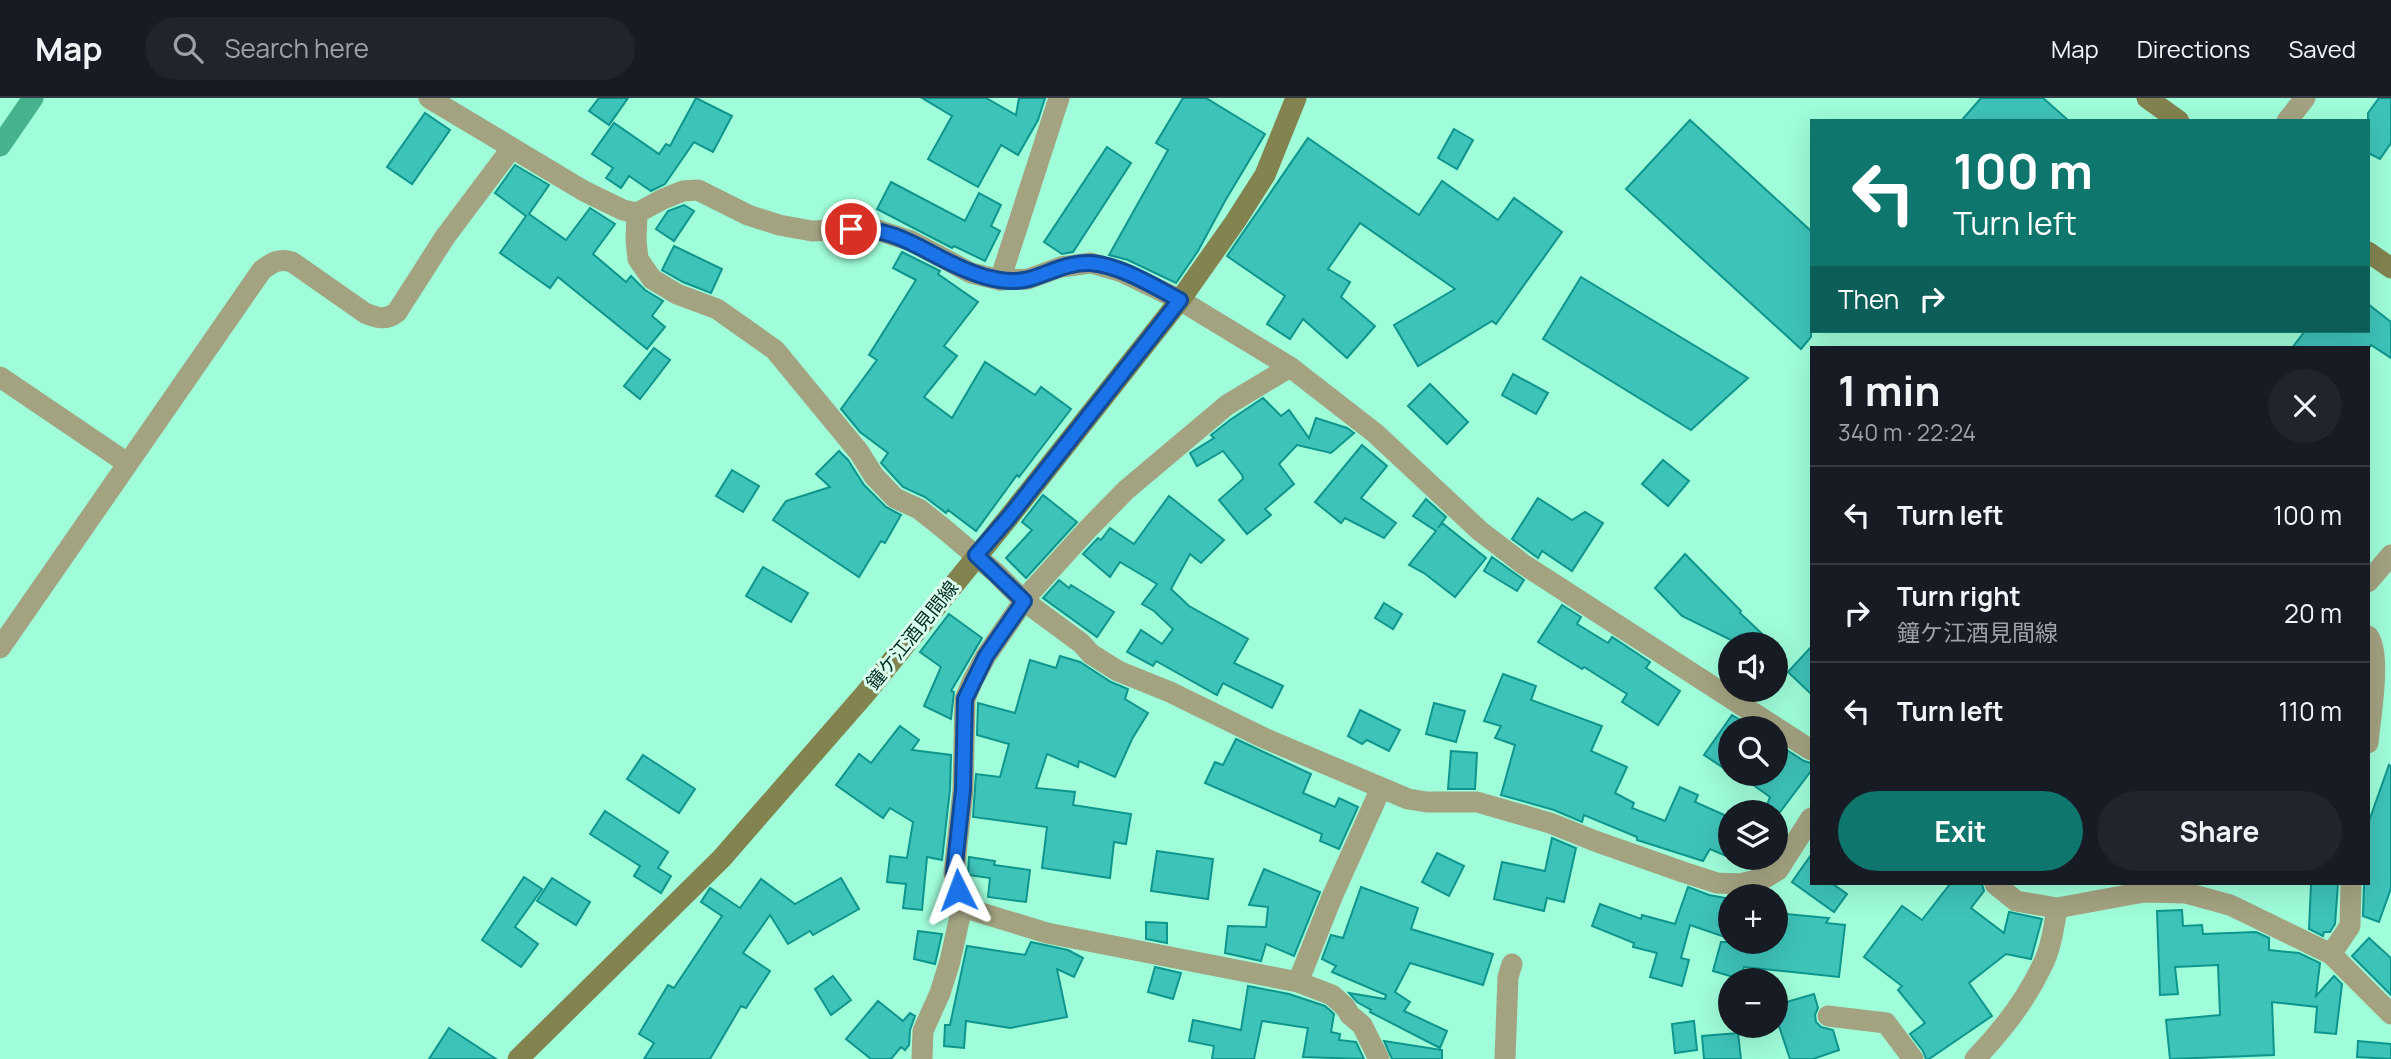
<!DOCTYPE html>
<meta charset="utf-8">
<style>
body{margin:0;font-family:Manrope,"Noto Sans JP",sans-serif;background:#20242c;color:#f1f3f6;height:100vh;display:flex;flex-direction:column;font-size:26px;white-space:nowrap}
*{box-sizing:border-box;margin:0}
p{font-size:23px;color:#9ea1a6}
.icon{flex:none;width:38px;height:38px;fill:none;stroke:currentColor;stroke-width:2;stroke-linecap:round;stroke-linejoin:round}
.map{position:relative;flex:1;overflow:hidden}
.details{position:absolute;left:1810px;top:248px;width:560px;height:539px;display:flex;flex-direction:column;background:#171b24;border-radius:0px;box-shadow:0 7px 28px #0002}
.details>*{flex:none}
.hud{position:absolute;left:1810px;top:21px;width:560px;height:214px;border-radius:0px;box-shadow:0 7px 28px #0002;background:#0f766e;color:#fff;overflow:hidden}
.controls{position:absolute;left:1718px;top:534px;display:grid;gap:14px}
.controls a{display:grid;place-items:center;width:70px;height:70px;border-radius:50%;background:#171b24;box-shadow:0 7px 28px #0002;font-size:35px}
.pin{position:absolute;display:grid;place-items:center;width:60px;height:60px;color:#fff;margin:-30px;border:4px solid #fff;border-radius:50%;box-shadow:0 2px 7px #0007}
.me{position:absolute;width:77px;margin:-38px;rotate:357deg;stroke-linejoin:round;filter:drop-shadow(0 0 5px #0008)}
.turn{display:flex;align-items:center;gap:24px;height:147px;padding:0 28px;font-size:32px}
.turn .icon{width:91px;height:91px;stroke-width:2.5}
.turn b{display:block;font-size:49px;line-height:60px}
.then{display:flex;align-items:center;height:66px;padding:0 28px;background:#0003;gap:14px;font-size:26px}
.round{display:grid;place-items:center;flex:none;width:74px;height:74px;border-radius:37px;background:#20242c}
.headline{display:flex;align-items:center;justify-content:space-between;height:119px;padding:0 28px}
h1{font-size:42px;font-weight:700;line-height:52px}
.primary-button{display:flex;gap:14px;margin-top:auto;padding:14px 28px}
.primary-button a{flex:1;height:80px;border-radius:42px;background:#0f766e;color:#fff;font-size:28px;font-weight:700;line-height:80px;text-align:center}
.primary-button a+a{background:#20242c;color:#f1f3f6}
ul{padding:0;list-style:none}
li{display:flex;align-items:center;gap:21px;height:98px;padding:0 28px;border-top:2px solid #363941}
li div{flex:1}
li b{display:block;font-size:26px}
li em{font-style:normal}
header{display:flex;align-items:center;gap:42px;box-sizing:border-box;height:98px;padding:0 35px;background:#171b24;border-bottom:2px solid #363941}
header strong{font-size:33px}
nav{display:flex;gap:38px;margin-inline-start:auto;font-size:24px}
.search{width:490px;height:63px;background:#20242c;display:flex;align-items:center;gap:18px;box-sizing:border-box;padding:0 24px;border-radius:38px;color:#9ea1a6;font-size:26px}
.map>svg:first-child{display:block}
</style>
<header>
<strong>Map</strong>
<div class="search"><svg class="icon" aria-label="search" viewBox="0 0 24 24"><circle cx="10" cy="10" r="6"/><path d="M15 15l6 6"/></svg>Search here</div>
<nav><a>Map</a><a>Directions</a><a>Saved</a></nav>
</header>
<div class="map">
<svg width="2391" height="961" viewBox="0 0 2391 961">
<rect width="100%" height="100%" fill="#9ffdd9"/>
<g fill="none" stroke-linecap="round" stroke-linejoin="round">
<polyline stroke="#46b28e" stroke-width="21" points="0,48 33,0"/>
</g>
<g fill="#3ec3b9" stroke="#0e958d" stroke-width="2">
<polygon points="599,0 628,0 609,27 589,13"/>
<polygon points="696,0 732,18 713,54 694,44 665,86 651,93 629,78 621,90 606,80 613,70 592,56 614,25 659,56 666,46 670,48"/>
<polygon points="922,0 986,0 1016,17 1019,0 1045,0 1038,22 1018,57 1001,47 978,89 928,61 952,18"/>
<polygon points="1183,0 1206,0 1265,36 1225,103 1198,153 1176,185 1128,162 1109,157 1168,52 1156,45"/>
<polygon points="1981,0 2043,0 2069,23 1961,23"/>
<polygon points="2379,0 2391,0 2391,45 2380,61 2368,55 2368,15"/>
<polygon points="425,15 450,32 412,86 387,69"/>
<polygon points="1690,22 1811,133 1811,239 1801,251 1626,91"/>
<polygon points="1454,31 1473,42 1457,71 1438,60"/>
<polygon points="1308,40 1419,117 1442,83 1498,122 1514,100 1562,134 1496,226 1492,223 1418,268 1394,227 1455,191 1360,125 1328,171 1350,184 1341,199 1375,228 1347,260 1303,221 1290,241 1267,226 1285,198 1227,158"/>
<polygon points="1107,49 1131,65 1073,154 1062,156 1044,144"/>
<polygon points="515,67 549,87 529,116 566,142 590,110 615,126 593,156 626,184 631,178 645,192 663,203 652,218 665,229 647,251 558,179 550,190 500,155 526,118 495,95"/>
<polygon points="891,84 965,123 979,95 1001,107 991,128 1000,133 985,163 954,148 952,150 877,111"/>
<polygon points="684,107 694,113 674,143 656,131 668,113"/>
<polygon points="674,148 722,171 711,195 683,184 662,172"/>
<polygon points="902,154 940,173 938,176 978,204 944,248 957,258 924,299 952,320 985,264 1035,297 1041,289 1071,311 1019,379 1017,377 976,433 948,412 946,415 925,399 903,389 881,365 888,355 860,334 841,311 877,262 869,257 916,182 893,170"/>
<polygon points="1581,179 1748,280 1691,332 1543,241"/>
<polygon points="2368,206 2391,224 2391,260 2371,247 2369,250 2292,250 2305,233 2368,233"/>
<polygon points="654,250 670,262 640,301 624,288"/>
<polygon points="1513,276 1548,295 1536,316 1502,297"/>
<polygon points="1430,286 1468,324 1447,346 1408,308"/>
<polygon points="1263,300 1281,318 1289,312 1309,340 1316,320 1347,330 1354,335 1331,355 1297,347 1279,366 1294,386 1265,411 1271,417 1247,436 1219,402 1243,381 1242,377 1223,353 1197,368 1190,355 1214,340 1211,337 1230,322"/>
<polygon points="1362,347 1387,368 1361,400 1396,425 1384,440 1345,420 1341,425 1315,404"/>
<polygon points="839,353 848,362 864,387 886,409 901,417 885,445 881,443 859,479 773,422 786,403 830,389 816,376"/>
<polygon points="1663,362 1689,383 1668,408 1642,386"/>
<polygon points="732,372 759,388 743,414 716,398"/>
<polygon points="1043,397 1077,424 1026,480 1006,460 1032,432 1022,424"/>
<polygon points="1169,398 1224,442 1201,465 1190,456 1171,491 1189,508 1248,541 1234,565 1283,588 1272,610 1223,585 1217,597 1156,563 1153,568 1127,554 1141,532 1162,546 1173,531 1154,513 1142,506 1157,486 1120,464 1110,479 1083,456 1098,440 1101,442 1110,430 1134,446"/>
<polygon points="1538,400 1572,422 1585,414 1603,425 1572,473 1542,453 1538,460 1512,441"/>
<polygon points="1426,401 1446,419 1438,430 1442,425 1486,460 1455,499 1424,475 1409,467 1436,433 1413,418"/>
<polygon points="1685,456 1741,513 1740,515 1773,546 1739,546 1682,518 1655,490"/>
<polygon points="1492,459 1524,482 1517,493 1484,473"/>
<polygon points="763,469 808,495 791,524 746,498"/>
<polygon points="1059,482 1069,490 1071,487 1114,514 1097,539 1043,500"/>
<polygon points="1384,505 1402,516 1393,531 1375,520"/>
<polygon points="1562,507 1581,519 1577,526 1608,545 1612,539 1650,564 1646,570 1680,593 1658,627 1622,604 1627,596 1584,569 1582,571 1538,544"/>
<polygon points="949,516 982,540 951,593 954,594 951,621 924,608 941,569 920,554"/>
<polygon points="1811,549 1811,596 1788,574"/>
<polygon points="1060,558 1080,564 1111,584 1128,591 1125,601 1148,615 1132,641 1115,679 1079,663 1078,669 1047,656 1036,690 1075,694 1073,707 1131,716 1126,746 1114,744 1110,780 1042,770 1047,729 973,719 976,676 1000,679 1009,646 977,637 978,605 1015,615 1030,562 1056,570"/>
<polygon points="1503,576 1536,588 1531,602 1602,628 1591,653 1627,669 1615,695 1634,705 1632,710 1665,723 1680,689 1698,697 1695,704 1731,720 1731,760 1710,751 1703,763 1637,742 1637,739 1584,717 1582,724 1554,712 1501,697 1515,647 1495,640 1501,628 1484,623"/>
<polygon points="1434,605 1465,613 1456,644 1426,636"/>
<polygon points="1360,612 1400,632 1389,653 1367,642 1362,646 1348,638"/>
<polygon points="1732,617 1753,630 1731,630 1731,675 1704,657"/>
<polygon points="900,628 919,642 912,652 951,657 950,691 942,762 927,759 922,812 903,810 906,786 887,784 890,758 907,760 913,724 890,710 883,720 836,687 859,656 871,665"/>
<polygon points="1236,641 1311,676 1303,695 1335,709 1339,700 1358,709 1339,751 1320,743 1322,736 1205,685 1215,664 1223,667"/>
<polygon points="1779,647 1804,663 1811,665 1811,673 1780,714 1764,714 1770,699 1738,676 1776,676 1776,650"/>
<polygon points="1451,653 1477,655 1475,691 1448,691"/>
<polygon points="643,657 695,691 679,715 627,681"/>
<polygon points="2389,667 2391,668 2391,790 2379,824 2363,818 2364,786 2368,786 2368,726"/>
<polygon points="605,713 668,754 658,770 671,778 661,795 634,778 640,768 590,736"/>
<polygon points="1552,740 1576,750 1564,804 1547,800 1544,813 1494,801 1502,764 1545,773"/>
<polygon points="1157,753 1213,761 1208,801 1151,793"/>
<polygon points="1437,755 1464,768 1449,798 1422,784"/>
<polygon points="1811,757 1811,786 1833,786 1847,796 1834,814 1792,784"/>
<polygon points="969,759 995,763 994,767 1030,772 1026,804 988,799 990,780 968,777"/>
<polygon points="1264,771 1320,794 1294,858 1266,846 1261,863 1225,855 1228,828 1266,829 1268,809 1249,807"/>
<polygon points="524,779 542,791 515,829 538,846 521,869 482,842"/>
<polygon points="552,780 590,804 576,827 537,803"/>
<polygon points="841,780 859,811 813,837 810,833 788,846 770,817 743,855 770,873 746,910 741,908 710,961 644,961 654,945 639,936 668,887 674,890 722,818 701,804 710,790 740,810 761,781 795,806"/>
<polygon points="1950,786 1982,786 1984,793 1971,810 2004,835 2009,814 2042,821 2031,861 2006,856 1969,885 1992,918 1929,961 1926,961 1923,953 1910,936 1925,925 1898,892 1902,888 1864,859 1902,808 1922,822"/>
<polygon points="2311,786 2338,786 2335,826 2330,834 2324,834 2323,838 2309,831"/>
<polygon points="1361,789 1418,810 1411,831 1493,856 1483,887 1410,865 1395,894 1410,904 1404,913 1447,933 1440,950 1370,914 1371,912 1357,904 1349,895 1385,901 1386,897 1332,874 1336,868 1322,861 1331,837 1343,840"/>
<polygon points="1688,789 1709,797 1731,801 1731,841 1690,827 1681,860 1689,862 1682,888 1650,879 1657,855 1633,849 1634,845 1592,828 1600,806 1641,821 1642,817 1675,826"/>
<polygon points="2182,812 2183,828 2202,827 2203,836 2256,834 2269,840 2269,852 2299,855 2320,865 2316,898 2334,878 2342,886 2336,936 2315,934 2317,909 2272,904 2274,957 2170,961 2166,922 2220,917 2218,867 2175,869 2178,896 2160,897 2157,813"/>
<polygon points="1776,815 1829,820 1826,825 1845,827 1839,879 1744,869 1740,881 1713,873 1721,844 1776,844"/>
<polygon points="1146,824 1167,825 1167,845 1146,841"/>
<polygon points="918,833 942,836 935,866 914,861"/>
<polygon points="2369,840 2391,860 2391,897 2352,858"/>
<polygon points="1031,844 1068,852 1083,860 1074,879 1057,871 1067,919 1010,930 966,923 964,950 944,948 945,927 950,927 967,848 1025,857"/>
<polygon points="1155,869 1181,875 1173,901 1148,894"/>
<polygon points="833,878 851,902 831,917 815,891"/>
<polygon points="1248,888 1289,896 1325,908 1334,916 1331,934 1340,936 1339,942 1356,944 1364,961 1303,959 1308,930 1262,923 1254,961 1212,961 1214,948 1189,943 1193,922 1241,932"/>
<polygon points="1814,896 1818,910 1815,917 1816,924 1821,929 1833,932 1839,952 1813,961 1790,961 1776,919 1776,907"/>
<polygon points="878,903 903,923 910,915 915,918 910,932 909,947 905,952 901,949 891,961 871,961 846,941"/>
<polygon points="1694,923 1697,952 1675,955 1672,926"/>
<polygon points="449,930 496,961 429,961"/>
<polygon points="1738,935 1741,961 1704,961 1702,938"/>
<polygon points="1384,943 1442,952 1442,961 1392,961"/>
<polygon points="2358,943 2391,946 2391,961 2357,959"/>
</g>
<g fill="none" stroke-linecap="round" stroke-linejoin="round">
<g stroke="#a3a382" stroke-width="21">
<polyline points="429,0 584,93 623,112 637,115 663,101 683,93 698,92 748,117 779,127 812,133 871,130 911,143 971,175 1000,182 1028,181 1061,169 1091,165 1122,174 1180,202 1290,269 1375,335 1480,433 1523,466 1811,652"/>
<polyline points="2287,23 2305,0"/>
<polyline points="637,115 636,142 638,161 652,181 677,196 717,211 775,252 859,354 874,378 895,400 919,411 943,430 996,475 1024,503 1081,545 1091,556 1118,573 1170,594 1264,640 1408,701 1427,704 1477,704 1550,725 1595,743 1683,774 1717,785 1740,786 1765,780 1778,772 1811,720"/>
<polyline points="1000,182 1059,0"/>
<polyline points="0,279 127,365"/>
<polyline points="2368,484 2391,457"/>
<path d="M2368 538C2382 555 2370 621 2368 645"/>
<path d="M0 550 262 172C273 164 279 160 292 164L365 215C377 220 386 223 397 214L445 139 511 51"/>
<polyline points="1995,786 2016,803 2057,810 2144,794 2186,795 2230,807 2331,856 2391,916"/>
<polyline points="962,809 1047,835 1298,884 1332,897 1345,909 1350,917 1362,927 1379,961"/>
<polyline points="2331,856 2350,828 2351,786"/>
<polyline points="1298,884 1332,799 1381,690"/>
<polyline points="1828,918 1886,925 1913,961"/>
<polyline points="922,961 923,933 940,895 950,863 962,809 954,775 963,692 965,601 973,582 986,558 1028,497 1086,433 1126,392 1227,307 1290,269"/>
<polyline points="1505,961 1508,879 1512,866"/>
<path d="M1975 961C2001 934 2026 902 2042 868 2051 851 2054 829 2057 810"/>
</g>
<g stroke="#838350" stroke-width="21">
<polyline points="2147,0 2179,23"/>
<polyline points="2368,154 2391,170"/>
<polyline points="518,961 722,760 865,596 1009,419 1180,202 1235,124 1265,77 1296,0"/>
</g>
</g>
<g fill="none" stroke-linecap="round" stroke-linejoin="round">
<g stroke="#114b97" stroke-width="18">
<path id="route" d="M851 131C900 129 928 158 971 174 988 181 1011 186 1029 181 1050 175 1068 164 1091 165 1122 168 1153 188 1180 202L1009 419 976 457 1024 503 986 558 965 601 963 692 954 775 958 792"/>
</g>
<use href="#route" stroke="#1a73e8" stroke-width="12"/>
</g>
<g text-anchor="middle" stroke-width="6" stroke-linejoin="round" paint-order="stroke">
<g font-size="19" fill="#022d20" stroke="#dafdee">
<text transform="translate(912 537) rotate(-51)" y="7">鐘ケ江酒見間線</text>
</g>
</g>
</svg>
<div class="controls">
<a><svg class="icon" aria-label="sound" viewBox="0 0 24 24"><path d="M4 9h4l5-4v14l-5-4H4zM17 9q2 3 0 6"/></svg></a>
<a><svg class="icon" aria-label="search" viewBox="0 0 24 24"><circle cx="10" cy="10" r="6"/><path d="M15 15l6 6"/></svg></a>
<a><svg class="icon" aria-label="layers" viewBox="0 0 24 24"><path d="M12 4l9 5-9 5-9-5zM3 14l9 5 9-5"/></svg></a>
<a>+</a>
<a>−</a>
</div>
<div class="pin" style="left:851px;top:131px;background:#d93025"><svg class="icon" aria-label="arrive" viewBox="0 0 24 24"><path d="M6 21V4h12l-3 4 3 4H6"/></svg></div>
<svg class="me" style="left:958px;top:792px" viewBox="-20 -20 40 40"><path d="M0-17L14 15 0 8-14 15z" fill="#1a73e8" stroke="#fff" stroke-width="4"/></svg>
<div class="hud">
<div class="turn"><svg class="icon" aria-label="left" viewBox="0 0 24 24"><path d="M17 20v-9H6M10 6l-5 5 5 5"/></svg><div><b>100 m</b>Turn left</div></div>
<div class="then">Then<svg class="icon" aria-label="right" viewBox="0 0 24 24"><path d="M7 20v-9h11M14 6l5 5-5 5"/></svg></div>
</div>
<section class="details">
<div class="headline"><div><h1>1 min</h1><p>340 m · 22:24</p></div><a class="round"><svg class="icon" aria-label="close" viewBox="0 0 24 24"><path d="M6 6l12 12M18 6L6 18"/></svg></a></div>
<ul>
<li><svg class="icon" aria-label="left" viewBox="0 0 24 24"><path d="M17 20v-9H6M10 6l-5 5 5 5"/></svg><div><b>Turn left</b></div><em>100 m</em></li>
<li><svg class="icon" aria-label="right" viewBox="0 0 24 24"><path d="M7 20v-9h11M14 6l5 5-5 5"/></svg><div><b>Turn right</b><p>鐘ケ江酒見間線</p></div><em>20 m</em></li>
<li><svg class="icon" aria-label="left" viewBox="0 0 24 24"><path d="M17 20v-9H6M10 6l-5 5 5 5"/></svg><div><b>Turn left</b></div><em>110 m</em></li>
</ul>
<div class="primary-button"><a>Exit</a><a>Share</a></div>
</section>
</div>
